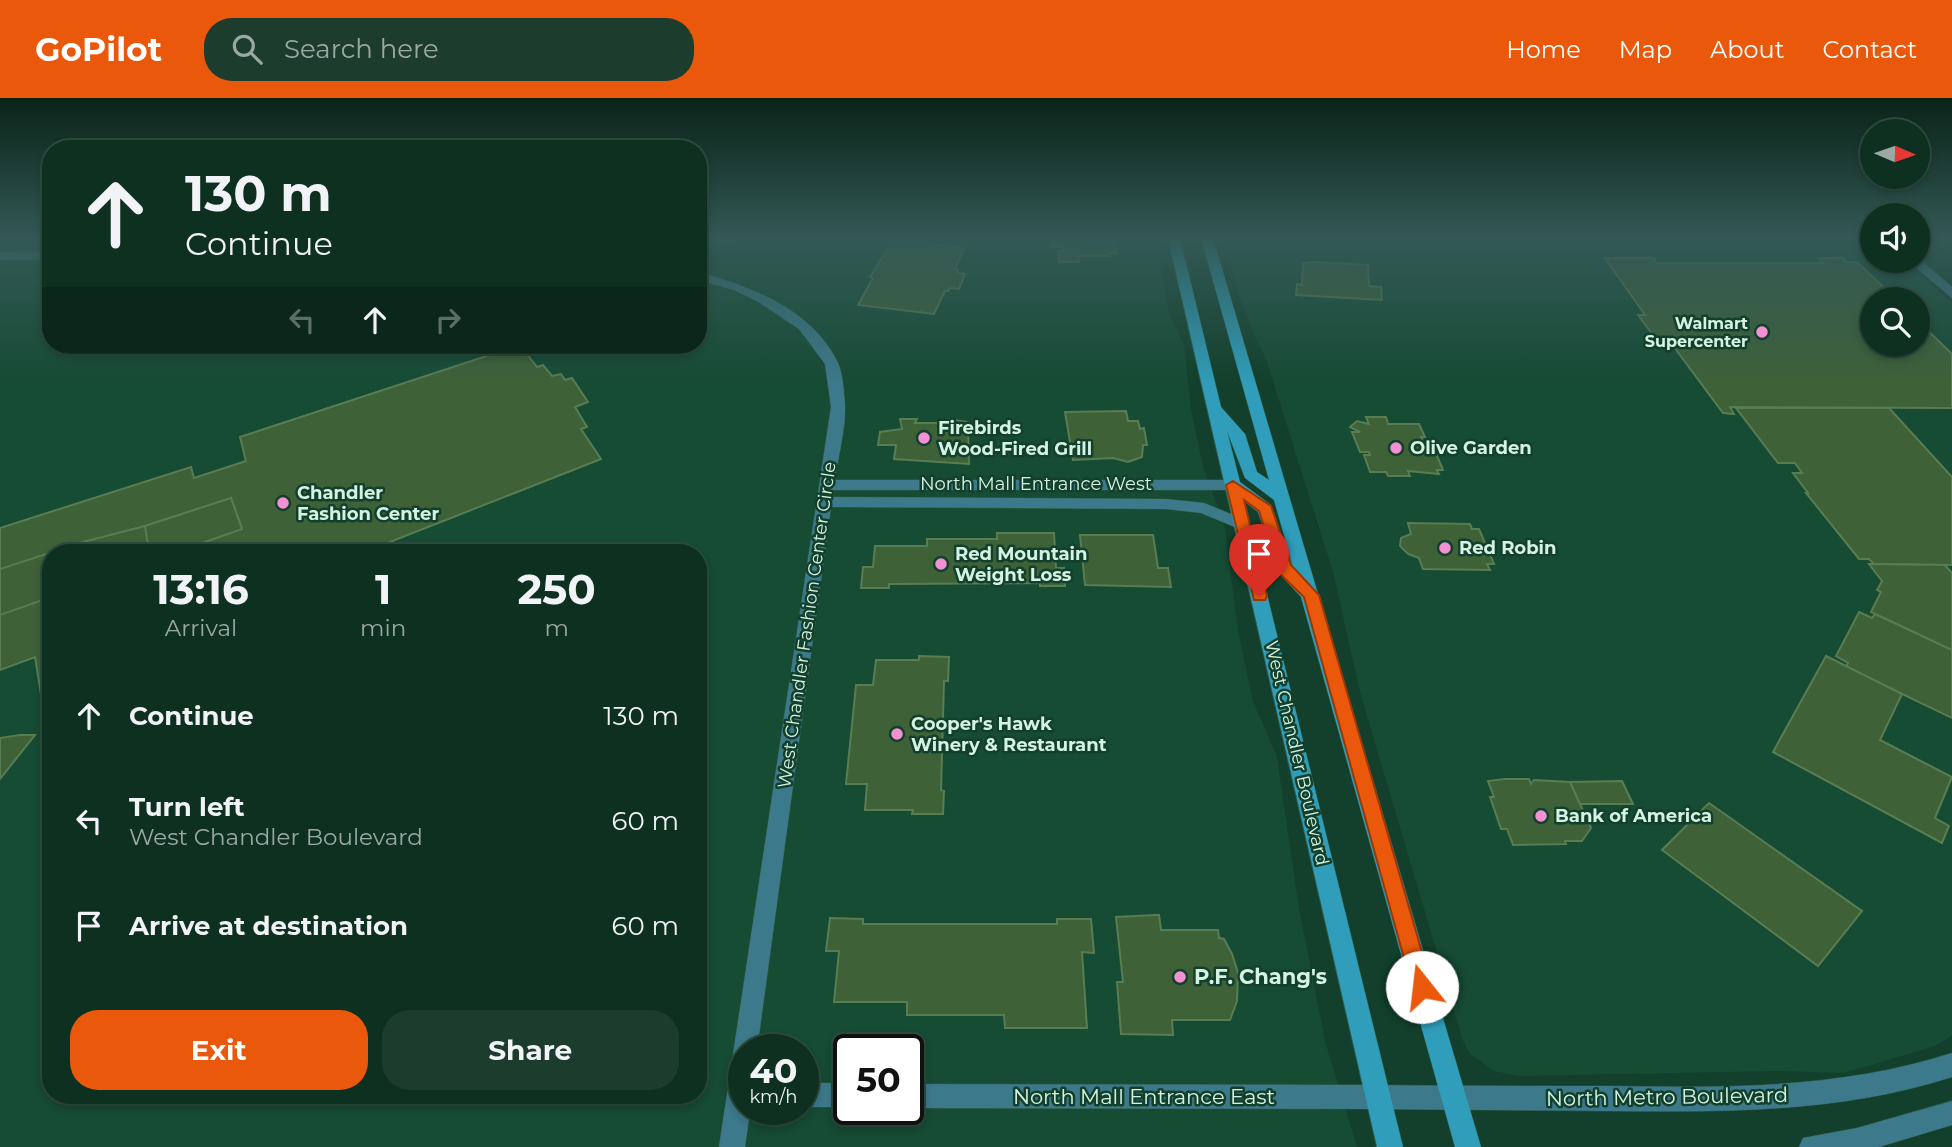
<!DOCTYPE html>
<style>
body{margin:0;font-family:Montserrat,sans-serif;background:#1c3c2e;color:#f1f3f6;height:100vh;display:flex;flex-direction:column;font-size:26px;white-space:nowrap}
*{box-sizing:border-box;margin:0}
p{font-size:23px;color:#9ba9a5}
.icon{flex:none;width:38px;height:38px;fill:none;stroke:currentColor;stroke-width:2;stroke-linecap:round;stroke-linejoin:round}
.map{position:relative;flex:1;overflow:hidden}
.drawer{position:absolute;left:42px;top:446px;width:665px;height:560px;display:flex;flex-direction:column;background:#0e3021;border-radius:28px;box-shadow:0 4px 10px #0003,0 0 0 2px #2e4b3f}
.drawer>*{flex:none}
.guide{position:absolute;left:42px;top:42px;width:665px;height:214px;border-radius:28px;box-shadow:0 4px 10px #0003,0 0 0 2px #2e4b3f;background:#0e3021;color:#f1f3f6;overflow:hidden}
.needle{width:46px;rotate:92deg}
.buttons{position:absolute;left:1860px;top:21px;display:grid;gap:14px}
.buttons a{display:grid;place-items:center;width:70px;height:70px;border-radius:50%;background:#0e3021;box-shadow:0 4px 10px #0003,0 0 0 2px #2e4b3f;font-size:35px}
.speed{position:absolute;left:728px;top:936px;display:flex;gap:14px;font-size:35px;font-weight:700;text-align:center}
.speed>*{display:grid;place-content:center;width:91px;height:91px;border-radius:50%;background:#0e3021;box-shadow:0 4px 10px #0003,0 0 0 2px #2e4b3f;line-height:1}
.speed small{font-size:18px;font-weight:400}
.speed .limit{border:4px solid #111;border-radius:10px;background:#fff;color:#111}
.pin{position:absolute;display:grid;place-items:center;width:60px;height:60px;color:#fff;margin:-72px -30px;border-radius:50% 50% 50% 0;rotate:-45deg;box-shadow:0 0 7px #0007}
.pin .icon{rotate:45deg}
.me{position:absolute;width:77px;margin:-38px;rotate:344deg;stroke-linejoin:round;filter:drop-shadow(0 0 5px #0008)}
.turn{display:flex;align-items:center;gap:24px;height:147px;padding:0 28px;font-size:32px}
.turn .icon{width:91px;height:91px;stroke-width:2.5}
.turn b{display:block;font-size:49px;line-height:60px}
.lanes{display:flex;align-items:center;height:66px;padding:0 28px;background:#0003;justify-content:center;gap:35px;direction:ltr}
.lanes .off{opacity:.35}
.eta{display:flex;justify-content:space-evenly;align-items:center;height:119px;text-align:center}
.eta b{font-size:42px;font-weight:700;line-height:49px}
.action{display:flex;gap:14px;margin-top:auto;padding:14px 28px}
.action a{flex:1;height:80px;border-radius:28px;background:#ea580c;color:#fff;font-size:28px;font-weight:700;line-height:80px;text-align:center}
.action a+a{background:#1c3c2e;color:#f1f3f6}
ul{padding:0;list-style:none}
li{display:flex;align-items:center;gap:21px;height:105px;padding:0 28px}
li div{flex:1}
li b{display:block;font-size:26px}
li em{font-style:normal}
header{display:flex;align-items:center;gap:42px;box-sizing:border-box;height:98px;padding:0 35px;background:#ea580c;color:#fff}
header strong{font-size:33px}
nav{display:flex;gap:38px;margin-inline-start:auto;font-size:24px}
.search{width:490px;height:63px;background:#1c3c2e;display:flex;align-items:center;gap:18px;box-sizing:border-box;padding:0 24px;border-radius:28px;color:#9ba9a5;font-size:26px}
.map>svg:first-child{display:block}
</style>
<header>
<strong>GoPilot</strong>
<div class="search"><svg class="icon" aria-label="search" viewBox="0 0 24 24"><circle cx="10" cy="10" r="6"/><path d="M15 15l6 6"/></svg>Search here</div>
<nav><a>Home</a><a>Map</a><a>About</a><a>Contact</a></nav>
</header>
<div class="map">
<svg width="1952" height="1049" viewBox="0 0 1952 1049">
<rect width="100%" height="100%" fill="#12402c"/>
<g fill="#164b34" fill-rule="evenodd">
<path d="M0 140 51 141V247H698V148L772 140H1158L1162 178 1170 219 1184 246 1191 312 1203 368 1225 431 1238 533 1253 603 1277 659 1299 810 1325 943 1357 1049H0ZM51 455H698V998H51ZM744 952H803V1012H744ZM849 952H908V1012H849Z"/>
<path d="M1221 140H1493L1872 146V163H1904L1952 205V938L1935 948 1844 975 1775 973 1519 978 1494 973 1470 956 1463 943 1360 594 1333 474 1266 261 1251 231ZM1872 201H1918V247H1872Z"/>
</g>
<g fill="#3e6138" stroke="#597d52" stroke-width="2">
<polygon points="1056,140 1099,140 1099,142 1107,142 1108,146 1115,146 1117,155 1109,155 1110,158 1078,158 1079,164 1059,164 1058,153 1064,153 1064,149 1051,149 1051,141"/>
<polygon points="893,142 964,150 955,171 958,172 957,175 965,176 959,191 950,190 948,193 945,193 934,216 858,207 873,180 870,179"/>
<polygon points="1605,160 1654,160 1657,165 1823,165 1818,160 1843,160 1847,164 1857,164 1896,201 1872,201 1872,247 1918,247 1918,223 1952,256 1952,310 1730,309 1734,316 1723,315 1671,245 1659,245 1638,217 1645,217"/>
<polygon points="1313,164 1368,167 1369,188 1381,189 1382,202 1296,197 1297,186 1302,187 1303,165"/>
<polygon points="520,247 537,269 543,267 552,278 561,276 565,282 572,280 588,304 575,309 587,329 581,331 601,361 362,455 51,455 51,592 41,596 35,559 0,572 0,430 191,369 194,380 246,363 240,339"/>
<polygon points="1736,310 1889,310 1952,379 1952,467 1874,466 1869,461 1859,461 1806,395 1808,395 1793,375 1802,375 1795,365 1778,365"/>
<polygon points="1126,313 1128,323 1138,323 1140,331 1144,330 1147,347 1143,347 1142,359 1128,364 1113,360 1073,362 1065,314"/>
<polygon points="1366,319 1386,319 1388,326 1419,326 1425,339 1421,339 1424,346 1432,346 1443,372 1437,372 1439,376 1408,373 1410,378 1388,378 1386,374 1370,374 1364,357 1370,357 1369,354 1360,354 1352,334 1360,334 1350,329 1357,323 1369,326"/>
<polygon points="900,321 917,321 915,325 947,325 948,321 968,324 969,366 894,361 896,347 878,347 880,334 902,331"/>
<polygon points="231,400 242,431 174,455 51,455 51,499 0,517 0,471 83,444 145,428"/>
<polygon points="231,400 242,431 174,455 149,455 145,428"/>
<polygon points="1408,425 1470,426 1472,431 1479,431 1494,466 1487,466 1490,472 1423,471 1419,460 1408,456 1400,448 1401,440 1411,436"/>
<polygon points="997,435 1054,435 1056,470 1064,470 1065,488 1040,488 1040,485 889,486 889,490 861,490 863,469 873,469 875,448 927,448 927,441 997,441"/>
<polygon points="1080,437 1153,437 1158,470 1168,470 1171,489 1085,487"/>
<polygon points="1869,466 1945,467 1952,475 1952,552 1871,514 1881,494 1877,492 1882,483"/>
<polygon points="1859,514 1872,520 1875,516 1952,552 1952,620 1846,569 1848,565 1836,558"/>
<polygon points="919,558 949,559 948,583 944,583 941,692 944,693 943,716 912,716 913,712 865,712 867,686 846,686 856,587 873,587 876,562 919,562"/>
<polygon points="1826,558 1902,596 1880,642 1952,679 1935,720 1949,728 1942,745 1773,654"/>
<polygon points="20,637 35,637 0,681 0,640"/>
<polygon points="1505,681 1529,681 1531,686 1534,682 1570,684 1591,730 1582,743 1565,743 1566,746 1513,747 1507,731 1501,731 1490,699 1494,699 1488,683"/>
<polygon points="1622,683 1633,706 1580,706 1570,684"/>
<polygon points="1709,705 1862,813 1818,868 1662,752"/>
<polygon points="1156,817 1159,817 1161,832 1218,832 1219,840 1224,841 1232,856 1238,875 1237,903 1230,922 1172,922 1173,937 1121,936 1117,884 1123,884 1116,819"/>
<polygon points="830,820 863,821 863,826 1057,826 1057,821 1091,821 1094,855 1082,854 1087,930 1005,930 1004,917 907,917 907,904 834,904 839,853 826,853"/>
</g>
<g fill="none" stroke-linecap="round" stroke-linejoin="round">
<g stroke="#315d49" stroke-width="1">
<g id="minor">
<polygon points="51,153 51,161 0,162 0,154"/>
<polygon points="1918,160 1952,189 1952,200 1908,163 1918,163"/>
<path d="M698 174C751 188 813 212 838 265 843 276 844 295 845 307 846 331 838 358 835 382H1233L1241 387 1233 392H834L833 399 1166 401 1204 405 1248 423 1250 427 1242 432 1201 415 1166 411 831 409 757 952H744V1012H750L745 1049H719L831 309 825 266 799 231 757 203 734 192 698 182Z"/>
<rect x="803" y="985" width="46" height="24"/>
<polygon points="908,986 1379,987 1388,990 1391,999 1388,1008 1379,1011 908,1010"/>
</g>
</g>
<g stroke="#315d49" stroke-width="1">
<g id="tertiary">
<polygon points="698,140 741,140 735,144 698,147"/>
<path d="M1952 955V979C1840 1015 1725 1014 1609 1013 1532 1012 1456 1012 1379 1011L1370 1008 1367 999 1370 990 1379 987C1456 988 1532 988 1609 988 1725 990 1840 991 1952 955Z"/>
<polygon points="1952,1003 1952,1027 1879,1049 1799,1049 1803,1040 1857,1030"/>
</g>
</g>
<g stroke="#315d49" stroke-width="1">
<path id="secondary" d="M1168 140H1180L1221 309 1245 336 1257 374 1269 382 1201 140H1213L1481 1049H1455L1301 499 1278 474 1258 414 1244 403 1403 1049H1377ZM1227 333 1245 380 1274 402 1293 469 1271 407 1240 384Z"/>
</g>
<use href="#minor" fill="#3c798b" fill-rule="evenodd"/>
<use href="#tertiary" fill="#3c798b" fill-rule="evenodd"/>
<use href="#secondary" fill="#309dbb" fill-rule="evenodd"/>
</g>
<linearGradient id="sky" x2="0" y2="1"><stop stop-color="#0a2318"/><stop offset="0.49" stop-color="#335956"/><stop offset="1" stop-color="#335956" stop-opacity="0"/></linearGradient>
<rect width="1952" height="286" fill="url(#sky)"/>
<polygon fill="#ea580c" stroke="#983908" stroke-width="2" points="1233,383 1271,408 1291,467 1319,497 1432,889 1429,896 1422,899 1415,896 1412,889 1304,499 1278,474 1259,413 1244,402 1267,498 1265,502 1254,502 1226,387"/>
<g fill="#f491d3" stroke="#12402c" stroke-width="2.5">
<circle cx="1762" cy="234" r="7"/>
<circle cx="924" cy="340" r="7"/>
<circle cx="1396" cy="350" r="7"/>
<circle cx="283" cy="405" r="7"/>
<circle cx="1445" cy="450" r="7"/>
<circle cx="941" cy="466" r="7"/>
<circle cx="897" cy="636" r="7"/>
<circle cx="1541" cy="718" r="7"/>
<circle cx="1180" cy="879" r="7"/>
</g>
<g text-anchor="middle" stroke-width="5" stroke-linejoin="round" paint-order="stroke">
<g font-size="16" font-weight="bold" fill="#d5f3e2" stroke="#12402c" text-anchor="end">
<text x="1748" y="231">Walmart<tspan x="1748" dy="18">Supercenter</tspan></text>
</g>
<g font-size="18" font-weight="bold" fill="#d5f3e2" stroke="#12402c" text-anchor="start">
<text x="938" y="336">Firebirds<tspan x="938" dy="21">Wood-Fired Grill</tspan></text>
<text x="1410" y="356">Olive Garden</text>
<text x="297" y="401">Chandler<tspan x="297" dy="21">Fashion Center</tspan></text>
<text x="1459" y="456">Red Robin</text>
<text x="955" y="462">Red Mountain<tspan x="955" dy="21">Weight Loss</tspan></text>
<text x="911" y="632">Cooper's Hawk<tspan x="911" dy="21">Winery &amp; Restaurant</tspan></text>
<text x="1555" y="724">Bank of America</text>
</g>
<g font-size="18" fill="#d5f3e2" stroke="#12402c">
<text x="1036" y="392">North Mall Entrance West</text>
<text transform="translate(807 527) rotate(-82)" y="6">West Chandler Fashion Center Circle</text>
<text transform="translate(1297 655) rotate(77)" y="6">West Chandler Boulevard</text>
</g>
<g font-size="21" font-weight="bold" fill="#d5f3e2" stroke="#12402c" text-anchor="start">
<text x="1194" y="886">P.F. Chang's</text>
</g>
<g font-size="21" fill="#d5f3e2" stroke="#12402c">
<text x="1144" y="1006">North Mall Entrance East</text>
<text transform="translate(1667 999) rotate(-1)" y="7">North Metro Boulevard</text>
</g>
</g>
</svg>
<div class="buttons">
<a><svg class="needle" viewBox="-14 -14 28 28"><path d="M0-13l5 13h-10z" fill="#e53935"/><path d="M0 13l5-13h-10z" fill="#9ba9a5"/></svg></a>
<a><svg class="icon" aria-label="sound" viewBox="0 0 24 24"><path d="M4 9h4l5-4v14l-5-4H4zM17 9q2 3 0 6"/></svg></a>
<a><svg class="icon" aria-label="search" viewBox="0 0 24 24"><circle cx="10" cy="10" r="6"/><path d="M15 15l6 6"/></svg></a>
</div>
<div class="speed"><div>40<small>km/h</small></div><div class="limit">50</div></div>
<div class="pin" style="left:1259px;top:498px;background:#d93025"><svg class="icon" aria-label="arrive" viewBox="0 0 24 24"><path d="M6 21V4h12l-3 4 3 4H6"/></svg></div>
<svg class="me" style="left:1422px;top:889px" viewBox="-20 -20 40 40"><circle r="19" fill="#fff"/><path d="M0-13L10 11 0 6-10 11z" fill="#ea580c"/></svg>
<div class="guide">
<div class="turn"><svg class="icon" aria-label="ahead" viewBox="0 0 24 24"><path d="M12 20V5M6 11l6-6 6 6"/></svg><div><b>130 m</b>Continue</div></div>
<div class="lanes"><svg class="icon off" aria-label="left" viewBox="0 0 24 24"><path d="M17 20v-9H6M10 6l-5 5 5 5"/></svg><svg class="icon" aria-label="ahead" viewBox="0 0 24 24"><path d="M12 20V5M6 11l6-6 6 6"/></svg><svg class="icon off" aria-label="right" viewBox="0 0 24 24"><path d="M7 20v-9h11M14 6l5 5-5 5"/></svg></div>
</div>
<section class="drawer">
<div class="eta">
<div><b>13:16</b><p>Arrival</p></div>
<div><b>1</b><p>min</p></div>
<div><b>250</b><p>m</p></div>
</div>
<ul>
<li><svg class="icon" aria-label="ahead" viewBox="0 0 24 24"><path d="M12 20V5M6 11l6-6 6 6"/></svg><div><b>Continue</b></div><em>130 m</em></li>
<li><svg class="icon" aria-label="left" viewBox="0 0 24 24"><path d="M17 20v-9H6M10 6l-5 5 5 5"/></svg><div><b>Turn left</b><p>West Chandler Boulevard</p></div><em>60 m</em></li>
<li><svg class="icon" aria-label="arrive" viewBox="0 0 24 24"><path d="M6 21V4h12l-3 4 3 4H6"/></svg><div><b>Arrive at destination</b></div><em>60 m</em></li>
</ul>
<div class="action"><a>Exit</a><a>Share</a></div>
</section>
</div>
